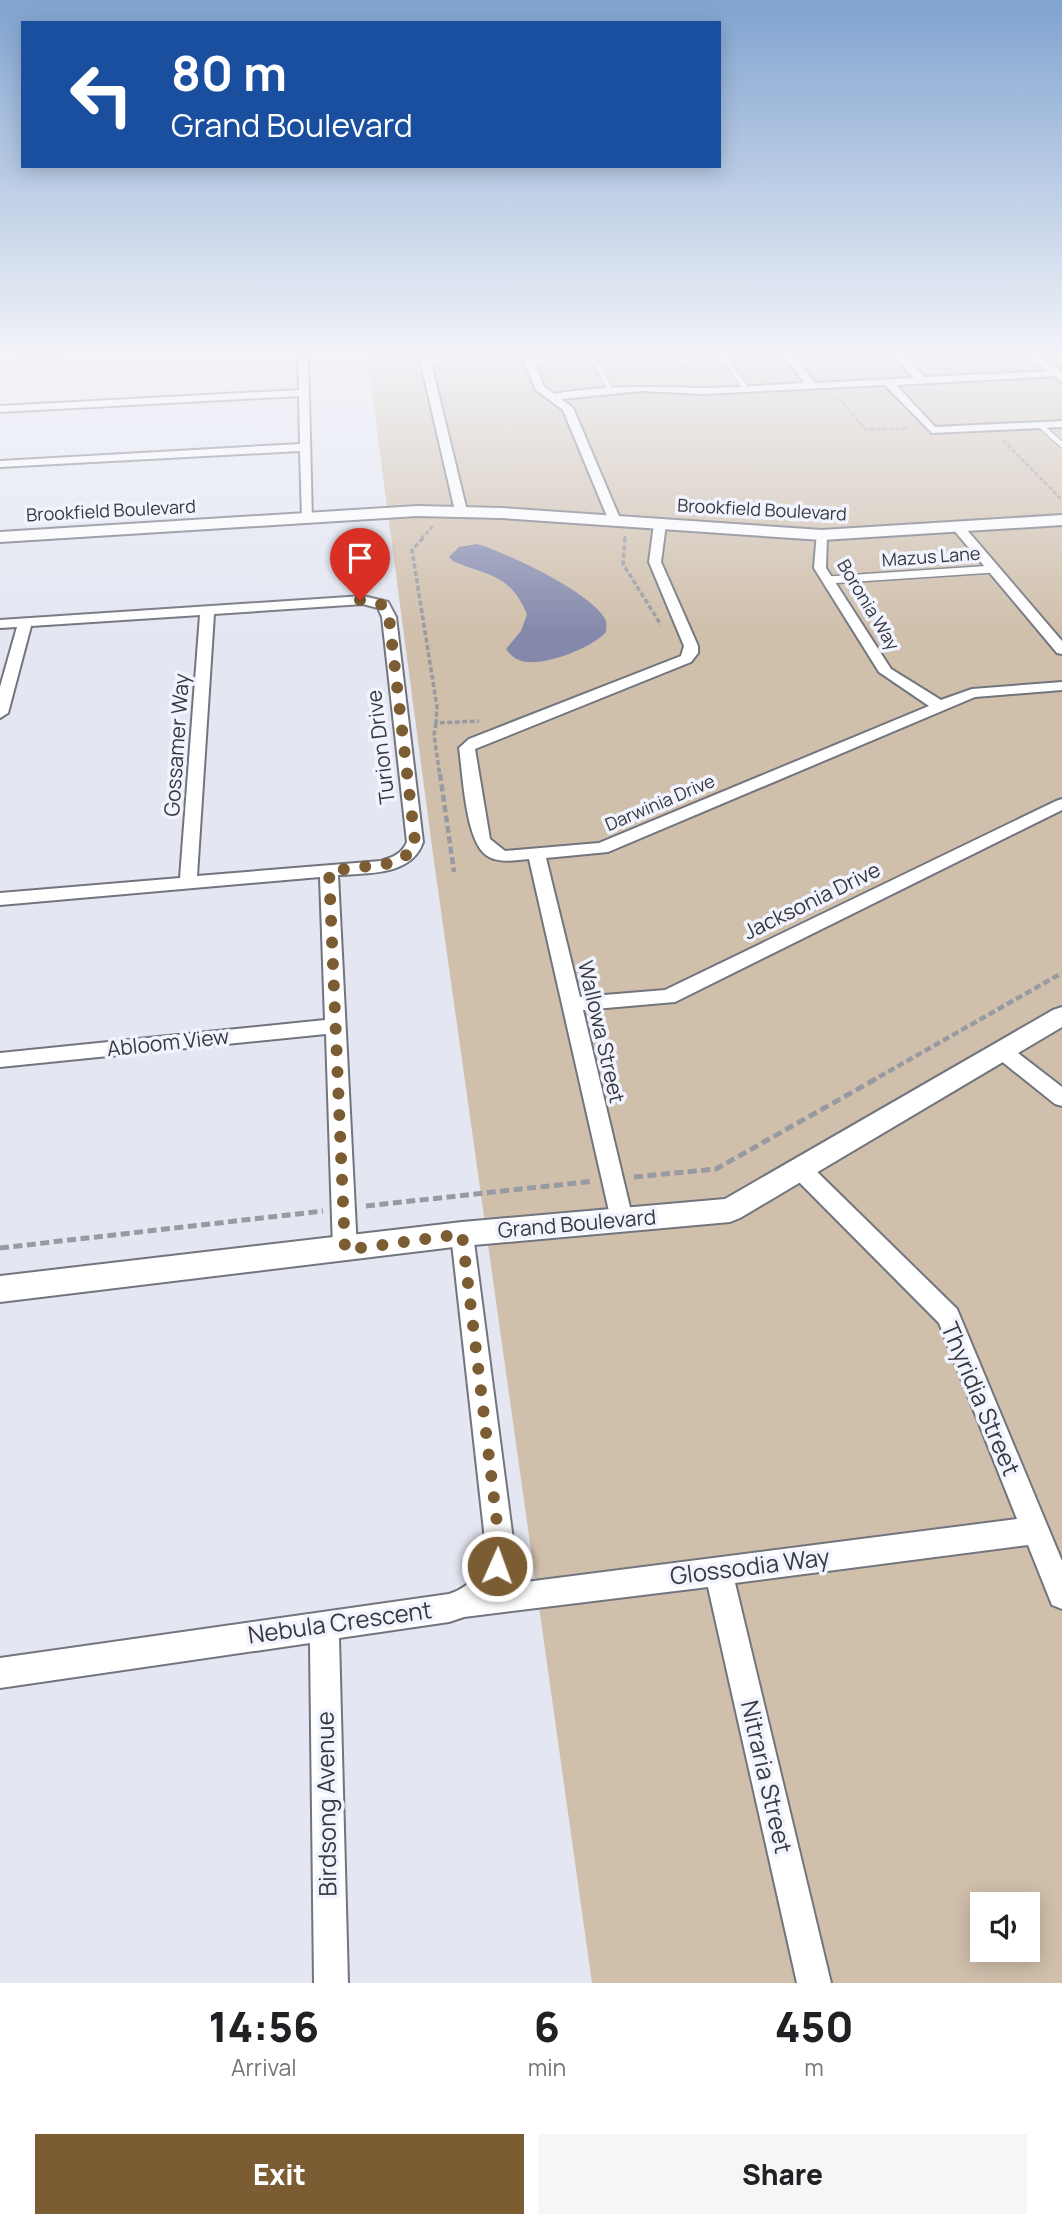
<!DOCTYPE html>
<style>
body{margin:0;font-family:Manrope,sans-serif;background:#f6f6f6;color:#202124;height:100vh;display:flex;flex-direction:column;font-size:26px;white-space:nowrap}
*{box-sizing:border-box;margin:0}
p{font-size:23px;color:#757577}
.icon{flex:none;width:38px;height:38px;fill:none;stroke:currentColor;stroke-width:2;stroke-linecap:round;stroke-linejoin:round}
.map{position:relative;height:1983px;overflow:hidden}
.side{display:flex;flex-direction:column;background:#fff;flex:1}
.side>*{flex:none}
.hud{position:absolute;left:21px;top:21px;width:700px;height:147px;border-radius:0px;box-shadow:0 4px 18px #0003;background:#1a4fa0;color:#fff;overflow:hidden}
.buttons{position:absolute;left:970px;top:1892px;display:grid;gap:14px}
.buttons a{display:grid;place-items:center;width:70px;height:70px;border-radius:0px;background:#fff;box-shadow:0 4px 18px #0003;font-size:35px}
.pin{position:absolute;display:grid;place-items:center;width:60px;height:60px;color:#fff;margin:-72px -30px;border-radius:50% 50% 50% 0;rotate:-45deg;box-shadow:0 0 7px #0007}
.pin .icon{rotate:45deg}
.me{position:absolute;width:77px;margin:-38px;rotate:2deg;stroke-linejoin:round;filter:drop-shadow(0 0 5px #0008)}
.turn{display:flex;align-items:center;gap:24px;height:147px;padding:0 35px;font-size:32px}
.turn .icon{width:91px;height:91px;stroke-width:2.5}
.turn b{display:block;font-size:49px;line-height:60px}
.eta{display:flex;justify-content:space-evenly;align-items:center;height:119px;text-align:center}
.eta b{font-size:42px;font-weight:800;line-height:49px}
.cta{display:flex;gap:14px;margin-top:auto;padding:14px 35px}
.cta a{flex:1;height:80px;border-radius:0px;background:#7c5c32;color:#fff;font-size:28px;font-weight:800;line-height:80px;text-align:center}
.cta a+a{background:#f6f6f6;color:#202124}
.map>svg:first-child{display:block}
</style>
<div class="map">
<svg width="1062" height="1983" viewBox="0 0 1062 1983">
<rect width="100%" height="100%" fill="#e4e6f2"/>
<path fill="#d0bfab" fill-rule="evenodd" d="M367 355H1062V1983H592L433 854ZM982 1904H1027V1950H982Z"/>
<path fill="#8489ab" d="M477 544C505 552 595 594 606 621 607 624 606 628 606 632 592 648 540 669 519 660 513 658 510 654 506 649L521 631 527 614C509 573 490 577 453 561L449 557 459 547Z"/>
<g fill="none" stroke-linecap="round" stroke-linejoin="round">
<g stroke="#72747e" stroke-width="7">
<g id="service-far1">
<polyline points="592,355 610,389"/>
<polyline points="722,355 746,389"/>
<polyline points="1040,425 1062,445"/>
</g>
</g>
<g stroke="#72747e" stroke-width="10">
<polyline id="service" points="828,580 994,569"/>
</g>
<g stroke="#72747e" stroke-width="4">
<g id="minor">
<polygon points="0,355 58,355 53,358 0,360"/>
<polygon points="298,355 308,355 312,521 302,518 300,451 0,467 0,461 300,444 299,396 0,412 0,406 299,390"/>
<polygon points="419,355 429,355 467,511 465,514 455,511"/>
<path d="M521 355H531L544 386 554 394C606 385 649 387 701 388 735 388 770 385 805 383L783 355H793L815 383 914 378 893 355H903L925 377 1056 371 1061 374 1059 376 896 385 935 427 1062 421V427L932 433 885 385 703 394 641 391 561 399 573 408 621 521 615 525 609 521 563 410 536 390Z"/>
<path d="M660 520 666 524 661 562 698 646V653L691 662 475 749 490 839 505 851 599 843 929 706 879 672 814 568 817 532 821 531 827 535 826 568 891 669 941 700 972 689 1062 682V690L975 697 608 852 546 858 580 997 665 990 1056 801 1062 799V810L675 1002 583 1010 633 1220 630 1227 622 1229 614 1227 611 1220 529 859C515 860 498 864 486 855 465 839 463 774 459 748L469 739 681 656 684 646 649 562 654 524Z"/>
<polygon points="957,522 961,523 1062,641 1062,654 1057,653 953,529 953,523"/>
<path d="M363 596 388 602 396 617 423 842C412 876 367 873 338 875L357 1250 353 1257 345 1260 337 1257 333 1250 326 1034 0 1067V1053L325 1020 320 877 0 905V893L180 878 200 615 31 626 8 713 0 718V687L17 627 0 628V620ZM363 604 378 608 382 617 407 842C402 854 393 857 381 861L197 876 214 614Z"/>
<polygon points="1002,1044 1009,1046 1062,1087 1062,1106 1055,1104 995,1056 992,1051 995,1046"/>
<path d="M800 1160 808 1163 957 1309 1062 1561V1609L1052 1605 1028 1545 735 1583 831 1983H797L708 1587 464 1617 449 1622 339 1638 348 1983H314L310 1643 0 1688V1658L449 1594C476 1585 484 1567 485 1540L451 1234 454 1227 462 1225 470 1227 473 1234 513 1540 510 1565 503 1585 1017 1519 939 1323 792 1175 789 1169 792 1163Z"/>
</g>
</g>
<g stroke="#72747e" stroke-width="4">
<g id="tertiary">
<polygon points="1027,355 1041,355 1062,372 1062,382"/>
<polygon points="417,506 501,508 822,530 1062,515 1062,525 822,540 501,518 417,516 0,542 0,532"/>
<polygon points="1062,1007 1062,1027 740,1218 730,1222 462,1246 0,1302 0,1276 462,1222 725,1199 1053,1010"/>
</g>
</g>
<g stroke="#989aa2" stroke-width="2.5" stroke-dasharray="4.5 2" stroke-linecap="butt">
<polyline points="640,355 653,377"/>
<polyline points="674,355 685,372 718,370"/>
<polyline points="839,398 866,430 910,428"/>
<polyline points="1003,440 1062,500"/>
<polyline points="421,539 433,526"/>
<polyline points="625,539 625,536"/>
</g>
<g stroke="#989aa2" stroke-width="3.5" stroke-dasharray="5 2.5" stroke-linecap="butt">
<polyline points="423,538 412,550 437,707 436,723 479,721"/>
<polyline points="625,538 623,564 661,625"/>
<polyline points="436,723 434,735 440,776"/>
</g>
<g stroke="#989aa2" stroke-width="4.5" stroke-dasharray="7 3.5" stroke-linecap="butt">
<polyline points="440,774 454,872"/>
<polyline points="870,1082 1062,973"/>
</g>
<g stroke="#989aa2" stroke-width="5" stroke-dasharray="9 4.5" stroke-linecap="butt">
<polyline points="634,1177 716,1169 874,1080"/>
<polyline points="366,1206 594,1181"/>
<polyline points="0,1248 323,1211"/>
</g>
<use href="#service-far1" stroke="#fff" stroke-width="5"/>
<use href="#service" stroke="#fff" stroke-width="7"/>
<use href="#minor" fill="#fff" fill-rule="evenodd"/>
<use href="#tertiary" fill="#fff" fill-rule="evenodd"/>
</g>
<linearGradient id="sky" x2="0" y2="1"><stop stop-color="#80a3d0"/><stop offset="0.56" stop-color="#f3f4f9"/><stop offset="1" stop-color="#f3f4f9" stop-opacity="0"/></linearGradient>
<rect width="1062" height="633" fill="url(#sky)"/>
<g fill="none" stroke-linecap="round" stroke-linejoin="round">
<polyline stroke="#7c5c32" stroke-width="12" stroke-dasharray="0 21.6" points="360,600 383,605 389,617 415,842 413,851 393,863 329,871 345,1250 462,1234 499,1540 497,1566"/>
</g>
<g text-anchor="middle" stroke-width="7" stroke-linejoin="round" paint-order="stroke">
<g font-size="18" fill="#38393d" stroke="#f1f3ff">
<text transform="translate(762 510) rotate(3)" y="6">Brookfield Boulevard</text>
<text transform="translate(111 511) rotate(-3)" y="6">Brookfield Boulevard</text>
<text transform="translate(931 557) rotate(-4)" y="6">Mazus Lane</text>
<text transform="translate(868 605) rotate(59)" y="6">Boronia Way</text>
<text transform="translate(660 803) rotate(-23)" y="6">Darwinia Drive</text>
</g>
<g font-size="21" fill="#38393d" stroke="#f1f3ff">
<text transform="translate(177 745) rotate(-86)" y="7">Gossamer Way</text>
<text transform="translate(381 747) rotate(-97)" y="7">Turion Drive</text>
<text transform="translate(812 901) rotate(-26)" y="7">Jacksonia Drive</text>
<text transform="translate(601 1032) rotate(77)" y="7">Wallowa Street</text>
<text transform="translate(168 1043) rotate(-6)" y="7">Abloom View</text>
<text transform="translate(577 1224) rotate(-5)" y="7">Grand Boulevard</text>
</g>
<g font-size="24" fill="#38393d" stroke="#f1f3ff">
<text transform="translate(980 1399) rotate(67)" y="8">Thyridia Street</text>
<text transform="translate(750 1567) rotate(-7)" y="8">Glossodia Way</text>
<text transform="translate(340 1623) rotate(-8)" y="8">Nebula Crescent</text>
<text transform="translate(766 1777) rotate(77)" y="8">Nitraria Street</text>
<text transform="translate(327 1804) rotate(-91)" y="8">Birdsong Avenue</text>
</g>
</g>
</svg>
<div class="buttons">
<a><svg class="icon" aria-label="sound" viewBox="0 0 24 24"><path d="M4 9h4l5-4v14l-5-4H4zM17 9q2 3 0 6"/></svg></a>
</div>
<div class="pin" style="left:360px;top:600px;background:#d93025"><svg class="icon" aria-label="arrive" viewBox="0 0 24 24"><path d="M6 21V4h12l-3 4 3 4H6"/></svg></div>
<svg class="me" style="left:497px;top:1566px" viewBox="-20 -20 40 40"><circle r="17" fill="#7c5c32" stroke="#fff" stroke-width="3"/><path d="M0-11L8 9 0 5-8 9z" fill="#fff"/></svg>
<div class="hud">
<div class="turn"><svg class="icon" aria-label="left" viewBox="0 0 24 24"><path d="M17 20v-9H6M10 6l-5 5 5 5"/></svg><div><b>80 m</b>Grand Boulevard</div></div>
</div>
</div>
<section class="side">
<div class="eta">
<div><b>14:56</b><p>Arrival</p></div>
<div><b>6</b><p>min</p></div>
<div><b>450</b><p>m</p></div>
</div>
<div class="cta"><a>Exit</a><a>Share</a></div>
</section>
